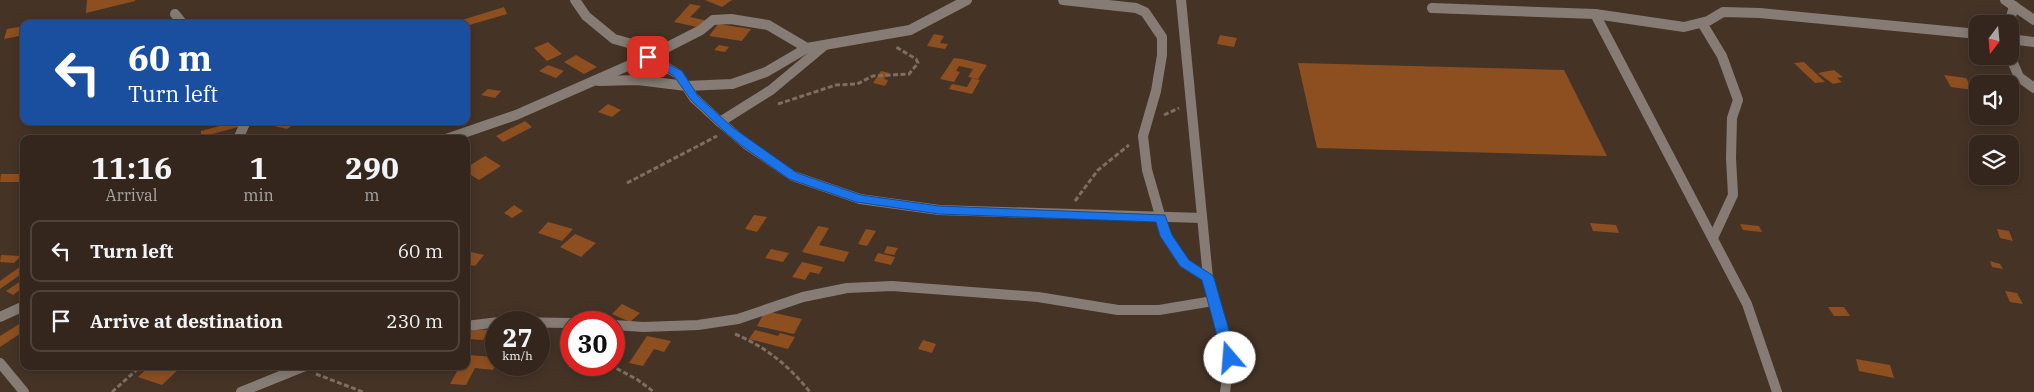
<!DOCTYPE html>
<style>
body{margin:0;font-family:"IBM Plex Serif",serif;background:#3c2e25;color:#f1f3f6;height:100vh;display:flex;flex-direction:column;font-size:19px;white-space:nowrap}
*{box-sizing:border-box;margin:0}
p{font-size:16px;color:#a9a5a3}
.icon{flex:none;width:28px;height:28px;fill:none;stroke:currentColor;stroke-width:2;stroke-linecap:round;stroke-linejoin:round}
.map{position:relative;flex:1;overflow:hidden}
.side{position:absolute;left:20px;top:135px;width:450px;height:235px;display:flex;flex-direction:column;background:#34261c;border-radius:10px;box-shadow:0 2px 12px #0003,0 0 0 1px #4e433b}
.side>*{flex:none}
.guide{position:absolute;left:20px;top:20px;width:450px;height:105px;border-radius:10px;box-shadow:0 2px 12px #0003,0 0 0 1px #4e433b;background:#1a4fa0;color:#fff;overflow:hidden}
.needle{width:32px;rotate:196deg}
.tools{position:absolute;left:1969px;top:15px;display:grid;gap:10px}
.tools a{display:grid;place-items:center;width:50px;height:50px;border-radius:10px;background:#34261c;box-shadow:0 2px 12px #0003,0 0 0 1px #4e433b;font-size:25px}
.speed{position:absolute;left:485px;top:311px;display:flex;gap:10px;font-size:25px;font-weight:700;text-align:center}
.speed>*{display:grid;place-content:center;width:65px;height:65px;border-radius:50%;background:#34261c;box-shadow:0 2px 12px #0003,0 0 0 1px #4e433b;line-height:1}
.speed small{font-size:12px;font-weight:400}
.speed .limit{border:8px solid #d22;background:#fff;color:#111}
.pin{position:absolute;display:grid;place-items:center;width:42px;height:42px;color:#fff;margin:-21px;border-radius:10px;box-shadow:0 2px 8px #0006}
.me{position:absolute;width:55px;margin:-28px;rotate:342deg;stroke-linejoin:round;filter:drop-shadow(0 0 4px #0008)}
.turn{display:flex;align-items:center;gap:18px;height:105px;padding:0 25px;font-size:22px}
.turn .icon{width:65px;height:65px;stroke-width:2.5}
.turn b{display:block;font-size:35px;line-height:42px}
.eta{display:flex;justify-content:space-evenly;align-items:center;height:85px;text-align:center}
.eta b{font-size:30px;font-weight:700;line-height:35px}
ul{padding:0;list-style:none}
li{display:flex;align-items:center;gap:15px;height:62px;margin:0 10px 8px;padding:0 15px;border:2px solid #4e433b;border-radius:10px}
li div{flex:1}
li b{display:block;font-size:19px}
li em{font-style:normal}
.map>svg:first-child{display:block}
</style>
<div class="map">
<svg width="2034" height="392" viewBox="0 0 2034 392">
<rect width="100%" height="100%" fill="#453326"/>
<g fill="#8e4f20">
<polygon points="87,0 135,0 135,1 86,13"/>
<polygon points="705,0 732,0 722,7"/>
<polygon points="690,4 701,6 690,17 708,21 702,28 674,22"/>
<polygon points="504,7 507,14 466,26 466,24 449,24"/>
<polygon points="718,24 751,29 742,41 709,36"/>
<polygon points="24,26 24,35 4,39 7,29"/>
<polygon points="934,34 944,36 940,43 948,44 945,49 927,46"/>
<polygon points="1220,35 1237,38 1234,47 1217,44"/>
<polygon points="548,42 562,54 547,61 534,48"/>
<polygon points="719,45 729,47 725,52 714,50"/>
<polygon points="576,55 597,67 584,74 564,62"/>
<polygon points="954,58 962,59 987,65 978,79 968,77 973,69 959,66 956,71 960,72 954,82 940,79"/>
<polygon points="1804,62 1825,82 1815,83 1794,63"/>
<polygon points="1298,63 1564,70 1607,156 1317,148"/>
<polygon points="548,65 564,71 556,78 539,71"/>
<polygon points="1834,70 1843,77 1837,78 1842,82 1833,84 1818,73"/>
<polygon points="881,71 889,73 884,79 888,80 885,86 873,83"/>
<polygon points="1944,75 1966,78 1973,90 1951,87"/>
<polygon points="972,78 980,80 972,94 949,89 952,84 967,87"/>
<polygon points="488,89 501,91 495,98 481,95"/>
<polygon points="608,104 621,110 612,117 598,112"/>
<polygon points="238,121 241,121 242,126 201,137 201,131"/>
<polygon points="270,121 298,121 287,129 266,124"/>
<polygon points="525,121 532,127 503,142 496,136"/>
<polygon points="485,156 501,166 479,180 466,172 466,168"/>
<polygon points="1,174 24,174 24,177 19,182 0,182"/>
<polygon points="514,205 523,211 512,218 504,213"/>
<polygon points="754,215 767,217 757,232 745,229"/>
<polygon points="548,222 573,229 562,241 538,233"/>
<polygon points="1590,223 1616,225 1619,233 1593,231"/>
<polygon points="1740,224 1759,226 1762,232 1743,230"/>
<polygon points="818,226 829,228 819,245 849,252 844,262 802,252"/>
<polygon points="866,229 876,231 867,246 858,244"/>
<polygon points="1997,229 2009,231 2013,241 2000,238"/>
<polygon points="575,234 596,243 581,257 560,247"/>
<polygon points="887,246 898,248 894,255 884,253"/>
<polygon points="771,249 789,253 783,262 765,258"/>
<polygon points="466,251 484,255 475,266 466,264"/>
<polygon points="878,253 895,257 891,265 874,261"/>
<polygon points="1,255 21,256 14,263 0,262"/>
<polygon points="1990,261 2000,264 2003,269 1992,267"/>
<polygon points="802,262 823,267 819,274 810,272 805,280 792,277"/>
<polygon points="24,264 24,272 0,289 0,281"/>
<polygon points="24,279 24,287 13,295 6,291"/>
<polygon points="2005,291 2017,293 2023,304 2010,302"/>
<polygon points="622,304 640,313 630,322 612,314"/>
<polygon points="1828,307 1844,307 1850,316 1834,316"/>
<polygon points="765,311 802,319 794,334 757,326"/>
<polygon points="24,321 24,331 0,347 0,336"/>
<polygon points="473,329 489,330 483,340 466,339"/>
<polygon points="755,330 778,336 780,333 795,337 788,349 749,339"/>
<polygon points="647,336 671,341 664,352 654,349 643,366 629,363"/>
<polygon points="923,340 936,344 932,353 918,349"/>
<polygon points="466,355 496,357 496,363 493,370 475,368 466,385 450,384 460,366 466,366"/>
<polygon points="1856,359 1890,365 1894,378 1859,371"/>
<polygon points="150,366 182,366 162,385 138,377"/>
</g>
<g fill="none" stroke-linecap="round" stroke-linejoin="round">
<g stroke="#7e6e63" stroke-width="3" stroke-dasharray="5 2.5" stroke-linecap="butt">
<polyline points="778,104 836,85 857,84 873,76 909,74 918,63 916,59 896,47"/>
<polyline points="1164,115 1179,108"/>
<polyline points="627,183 717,136"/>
<polyline points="1075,201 1098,170 1129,145"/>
<path d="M735 334C766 347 789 366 810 392"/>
<polyline points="610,365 638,380 654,392"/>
<polyline points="316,374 363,392"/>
<polyline points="112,392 141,366"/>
</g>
<g stroke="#867c75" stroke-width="10">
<polyline points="575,0 586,16 614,39 632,44 648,57 701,30 713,20 731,19 768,25 807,48 910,30 967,0"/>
<polyline points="1063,0 1136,8 1145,12 1162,37 1162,55 1156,91 1143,136 1147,170 1166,236 1184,263 1208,278"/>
<polyline points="1181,0 1208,278 1230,358 1225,392"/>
<polyline points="2005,0 2034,20"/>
<polyline points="1432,8 1595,14 1747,304 1777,392"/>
<polyline points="175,14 183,24"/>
<polyline points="1702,23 1722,56 1738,100 1732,118 1731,158 1733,195 1713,238"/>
<polyline points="2009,24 2014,6"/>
<polyline points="2010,56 2019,77 2034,88"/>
<polyline points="598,81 638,80 686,86 732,84 766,72 807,48"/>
<polyline points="720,122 771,90 825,45"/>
<polyline points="238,139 246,121"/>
<polyline points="446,139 516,115 648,57 678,74 694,98 720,122 746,144 793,176 860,199 939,210 1202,218"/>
<polyline points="0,317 24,306"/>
<polyline points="614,325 643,327 698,325 738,319 803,297 847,288 892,286 1038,297 1118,310 1159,310 1213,301"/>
<polyline points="466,326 499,322 571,323"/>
<polyline points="0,363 24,392"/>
<polyline points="241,392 305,366"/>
</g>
<g stroke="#867c75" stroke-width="10">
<polyline points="1595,14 1684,27 1708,21 1723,12 1760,13 1978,34"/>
<polyline points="2010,39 2034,42"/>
</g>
</g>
<polygon fill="#1a73e8" stroke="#114b97" points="648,54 682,71 698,96 732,127 797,173 861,195 939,206 1165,215 1172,235 1189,260 1212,275 1214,278 1237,358 1235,361 1230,363 1225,361 1223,358 1202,280 1180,266 1160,236 1156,222 939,214 856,202 789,179 742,146 725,132 691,100 674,76 645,59 645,55"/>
</svg>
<div class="tools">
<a><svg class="needle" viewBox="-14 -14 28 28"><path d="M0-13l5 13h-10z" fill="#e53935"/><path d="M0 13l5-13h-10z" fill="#a9a5a3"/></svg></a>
<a><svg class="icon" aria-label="sound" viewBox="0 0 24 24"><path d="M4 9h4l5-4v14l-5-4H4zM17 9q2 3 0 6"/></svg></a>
<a><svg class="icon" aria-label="layers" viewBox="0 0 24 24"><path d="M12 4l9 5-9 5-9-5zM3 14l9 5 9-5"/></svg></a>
</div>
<div class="speed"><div>27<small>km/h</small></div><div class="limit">30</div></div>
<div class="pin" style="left:648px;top:57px;background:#d93025"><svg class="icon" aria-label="arrive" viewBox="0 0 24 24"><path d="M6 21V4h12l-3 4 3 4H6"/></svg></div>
<svg class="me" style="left:1230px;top:358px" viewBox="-20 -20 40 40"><circle r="19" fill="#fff"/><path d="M0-13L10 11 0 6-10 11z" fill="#1a73e8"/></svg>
<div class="guide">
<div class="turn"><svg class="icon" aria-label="left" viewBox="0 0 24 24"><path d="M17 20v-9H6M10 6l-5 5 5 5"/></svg><div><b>60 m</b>Turn left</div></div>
</div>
<section class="side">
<div class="eta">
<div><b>11:16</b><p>Arrival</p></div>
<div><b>1</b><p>min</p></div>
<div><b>290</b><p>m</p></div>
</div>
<ul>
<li><svg class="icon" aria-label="left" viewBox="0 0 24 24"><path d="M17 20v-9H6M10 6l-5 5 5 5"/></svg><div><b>Turn left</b></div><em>60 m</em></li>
<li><svg class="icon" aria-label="arrive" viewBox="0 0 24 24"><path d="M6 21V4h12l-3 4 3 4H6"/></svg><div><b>Arrive at destination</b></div><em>230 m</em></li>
</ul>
</section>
</div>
